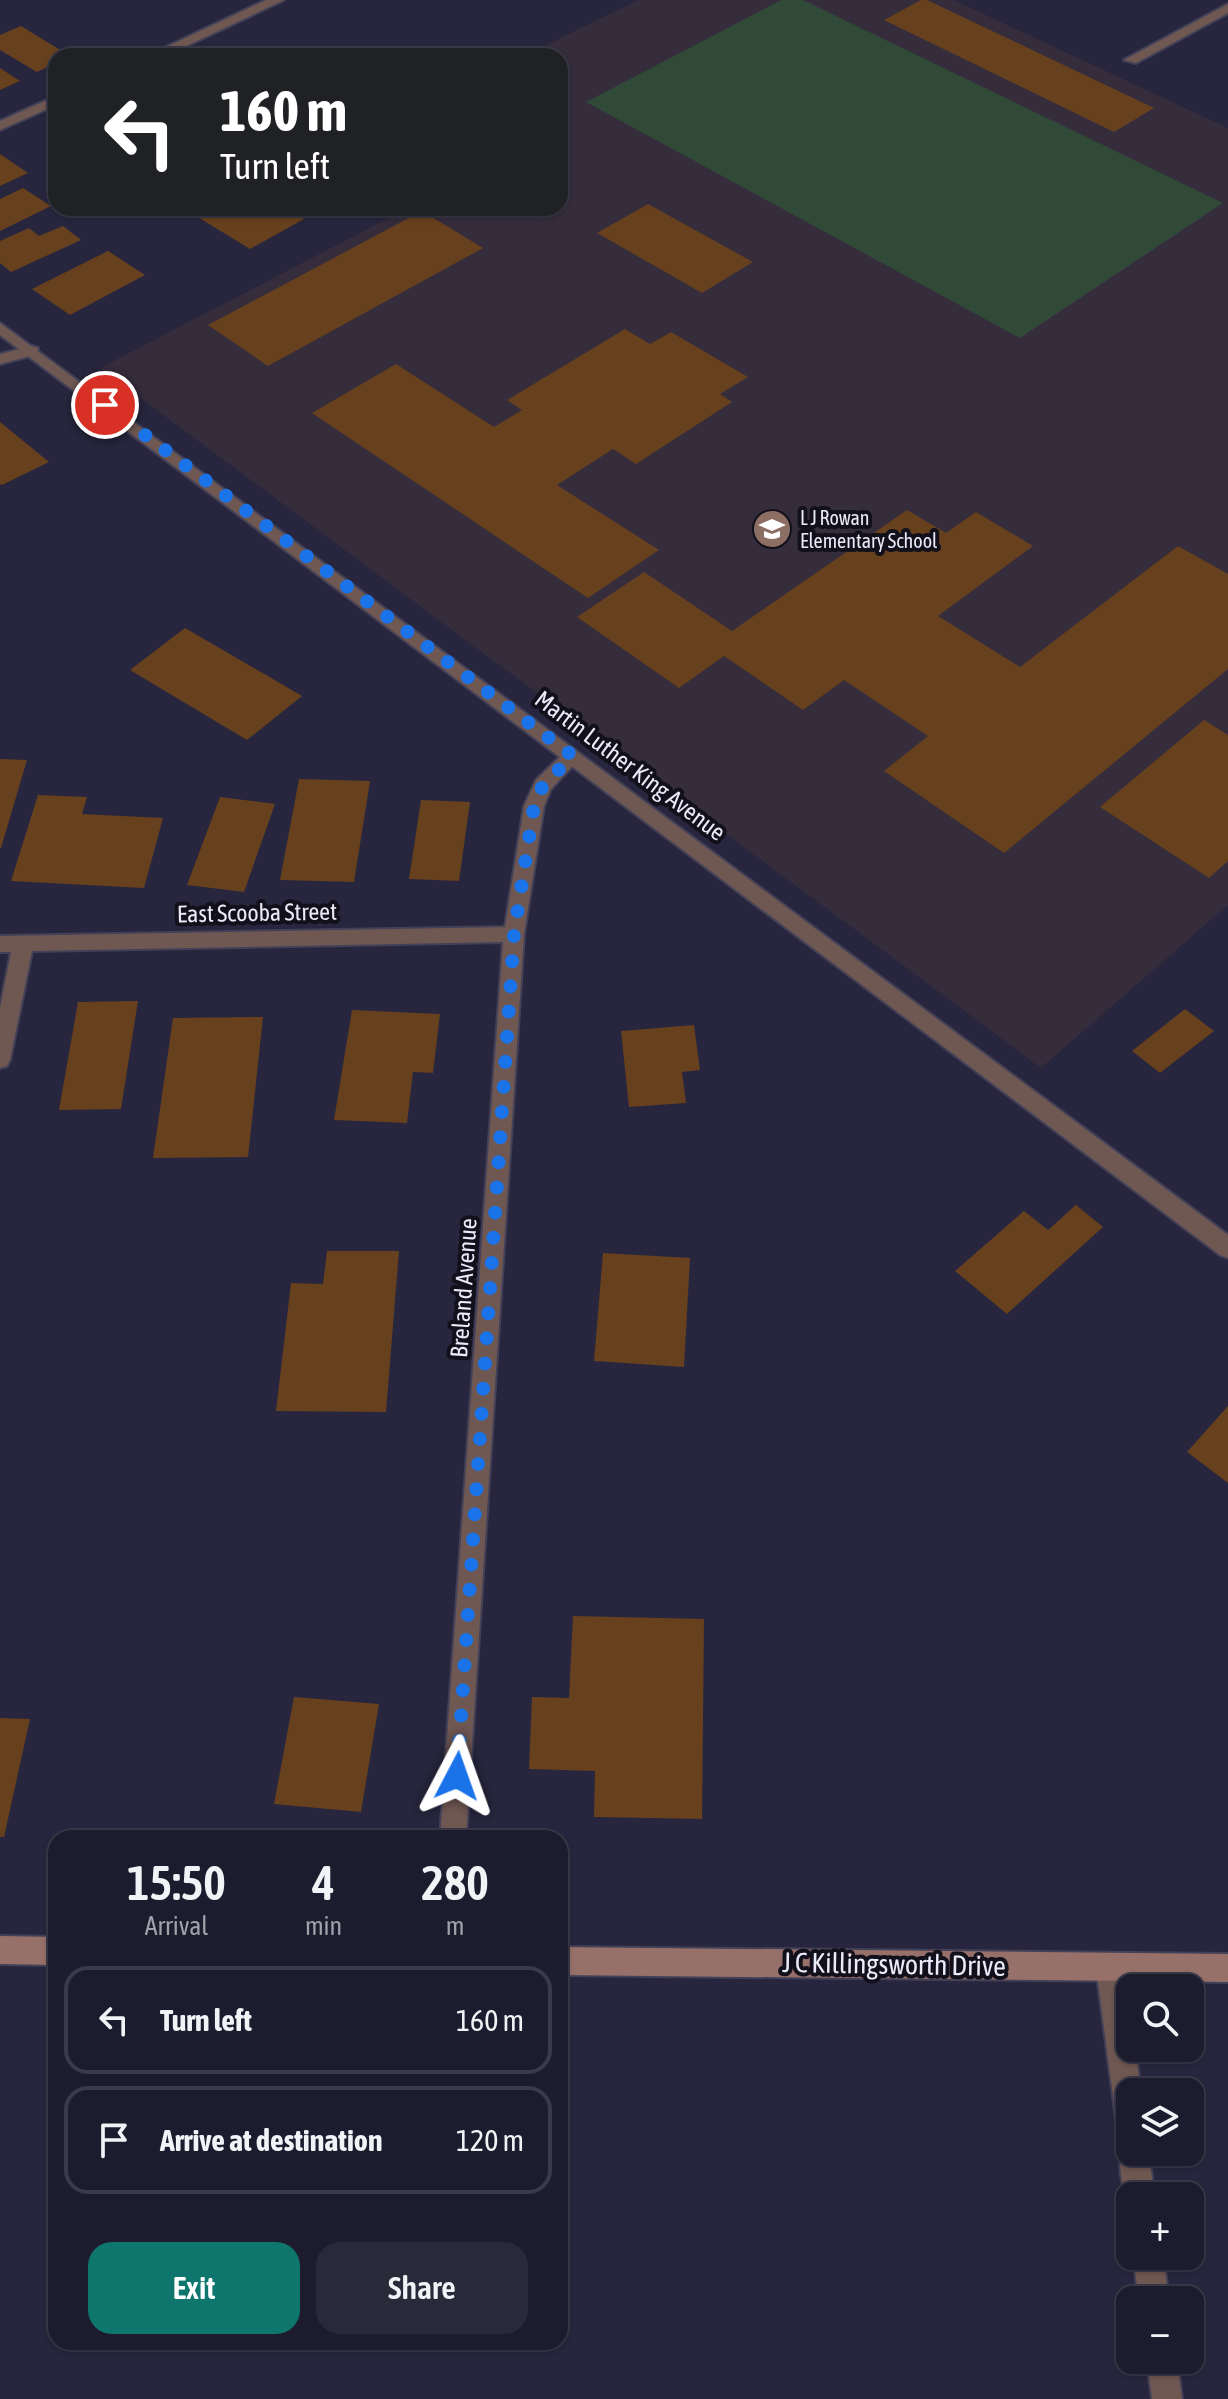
<!DOCTYPE html>
<meta charset="utf-8">
<style>
body{margin:0;font-family:"Asap Condensed",sans-serif;background:#2a293a;color:#f1f3f6;height:100vh;display:flex;flex-direction:column;font-size:30px;white-space:nowrap}
*{box-sizing:border-box;margin:0}
p{font-size:26px;color:#a0a1aa}
.icon{flex:none;width:44px;height:44px;fill:none;stroke:currentColor;stroke-width:2;stroke-linecap:round;stroke-linejoin:round}
.map{position:relative;flex:1;overflow:hidden}
.drawer{position:absolute;left:48px;top:1830px;width:520px;height:520px;display:flex;flex-direction:column;background:#1d1c2e;border-radius:24px;box-shadow:0 2px 6px #0004,0 0 0 2px #3b3a4a}
.drawer>*{flex:none}
.hud{position:absolute;left:48px;top:48px;width:520px;height:168px;border-radius:24px;box-shadow:0 2px 6px #0004,0 0 0 2px #3b3a4a;background:#202124;color:#fff;overflow:hidden}
.fabs{position:absolute;left:1116px;top:1974px;display:grid;gap:16px}
.fabs a{display:grid;place-items:center;width:88px;height:88px;border-radius:16px;background:#1d1c2e;box-shadow:0 2px 6px #0004,0 0 0 2px #3b3a4a;font-size:40px}
.pin{position:absolute;display:grid;place-items:center;width:68px;height:68px;color:#fff;margin:-34px;border:4px solid #fff;border-radius:50%;box-shadow:0 2px 8px #0007}
.me{position:absolute;width:88px;margin:-44px;rotate:4deg;stroke-linejoin:round;filter:drop-shadow(0 0 6px #0008)}
.turn{display:flex;align-items:center;gap:28px;height:168px;padding:0 40px;font-size:36px}
.turn .icon{width:104px;height:104px;stroke-width:2.5}
.turn b{display:block;font-size:56px;line-height:68px}
.eta{display:flex;justify-content:space-evenly;align-items:center;height:136px;text-align:center}
.eta b{font-size:48px;font-weight:600;line-height:56px}
.cta{display:flex;gap:16px;margin-top:auto;padding:16px 40px}
.cta a{flex:1;height:92px;border-radius:24px;background:#0f766e;color:#fff;font-size:32px;font-weight:600;line-height:92px;text-align:center}
.cta a+a{background:#2a293a;color:#f1f3f6}
ul{padding:0;list-style:none}
li{display:flex;align-items:center;gap:24px;height:108px;margin:0 16px 12px;padding:0 24px;border:4px solid #3b3a4a;border-radius:24px}
li div{flex:1}
li b{display:block;font-size:30px}
li em{font-style:normal}
.map>svg:first-child{display:block}
</style>
<div class="map">
<svg width="1228" height="2399" viewBox="0 0 1228 2399">
<rect width="100%" height="100%" fill="#27263e"/>
<polygon fill="#352c3c" points="638,0 954,0 1228,128 1228,905 1041,1068 100,368 408,208 560,208 560,56 524,56"/>
<polygon fill="#314a38" points="781,0 803,0 1223,203 1020,338 586,102"/>
<g fill="#67401e">
<polygon points="921,0 927,0 1154,108 1114,132 884,20"/>
<polygon points="21,26 70,56 56,56 56,63 37,72 0,50 0,35"/>
<polygon points="0,68 20,81 0,90"/>
<polygon points="0,154 28,173 0,186"/>
<polygon points="23,188 51,206 0,231 0,199"/>
<polygon points="648,204 753,262 702,293 597,233"/>
<polygon points="183,208 285,208 304,219 250,249"/>
<polygon points="422,211 483,248 268,366 208,325"/>
<polygon points="63,226 81,240 11,272 0,263 0,241 29,228 39,236"/>
<polygon points="108,251 145,275 70,315 32,289"/>
<polygon points="625,329 650,344 671,332 748,377 720,394 732,402 636,464 613,449 557,485 659,550 588,598 312,413 396,364 494,427 522,410 507,400"/>
<polygon points="0,422 49,462 2,485 0,484"/>
<polygon points="907,510 946,533 976,512 1033,546 938,616 1020,667 1178,546 1228,574 1228,669 1004,853 884,771 928,736 844,680 803,710 724,656 679,688 577,617 644,572 732,631"/>
<polygon points="185,628 302,696 247,740 130,670"/>
<polygon points="1204,720 1228,735 1228,861 1209,878 1100,807"/>
<polygon points="0,759 27,760 1,848 0,848"/>
<polygon points="299,779 370,781 354,882 280,880"/>
<polygon points="38,795 87,797 82,814 163,818 144,888 11,881"/>
<polygon points="220,797 275,804 244,892 187,885"/>
<polygon points="421,800 470,802 459,881 409,879"/>
<polygon points="138,1001 121,1109 59,1110 78,1002"/>
<polygon points="1185,1009 1214,1031 1160,1073 1132,1051"/>
<polygon points="352,1010 440,1014 433,1073 413,1072 407,1123 334,1120"/>
<polygon points="263,1017 248,1157 153,1158 173,1018"/>
<polygon points="694,1025 700,1070 682,1072 686,1103 629,1107 621,1031"/>
<polygon points="1076,1205 1103,1227 1007,1314 955,1271 1024,1211 1048,1230"/>
<polygon points="327,1251 399,1251 386,1412 276,1411 291,1283 323,1284"/>
<polygon points="603,1253 690,1258 684,1367 594,1361"/>
<polygon points="1228,1406 1228,1483 1187,1452"/>
<polygon points="573,1616 704,1619 702,1819 594,1817 595,1771 529,1769 532,1697 569,1698"/>
<polygon points="294,1697 379,1704 361,1812 274,1804"/>
<polygon points="0,1718 30,1719 4,1837 0,1837"/>
</g>
<g fill="none" stroke-linecap="round" stroke-linejoin="round">
<g stroke="#424158" stroke-width="4">
<g id="minor">
<polygon points="266,0 284,0 165,56 147,56"/>
<polygon points="1228,4 1228,13 1136,63 1124,60"/>
<polygon points="56,96 56,105 0,130 0,121"/>
<polygon points="32,346 38,348 38,354 0,364 0,354"/>
<polygon points="573,749 582,756 551,789 544,806 524,934 466,1838 440,1838 503,942 32,951 10,1060 7,1066 0,1068 0,1008 11,952 0,952 0,936 505,927 524,806 536,780 566,751"/>
<path d="M1110 1953 1120 1957C1131 1985 1130 2019 1130 2048H1135L1141 2092H1130V2133L1120 2129 1116 2119 1096 1967 1100 1957Z"/>
<path d="M1130 2139V2152H1148L1155 2196H1130V2207C1122 2189 1116 2160 1124 2142Z"/>
<polygon points="1133,2256 1163,2256 1169,2300 1139,2300"/>
<polygon points="1147,2360 1177,2360 1182,2399 1152,2399"/>
</g>
</g>
<g stroke="#424158" stroke-width="4">
<polygon id="tertiary" points="0,323 1228,1235 1228,1258 1220,1255 0,335"/>
</g>
<g stroke="#424158" stroke-width="4">
<g id="secondary">
<polygon points="0,1936 56,1937 56,1965 0,1964"/>
<polygon points="560,1947 1228,1954 1228,1982 560,1975"/>
</g>
</g>
<use href="#minor" fill="#6f5752" fill-rule="evenodd"/>
<use href="#tertiary" fill="#6f5752" fill-rule="evenodd"/>
<use href="#secondary" fill="#967069" fill-rule="evenodd"/>
</g>
<g fill="none" stroke-linecap="round" stroke-linejoin="round">
<polyline stroke="#1a73e8" stroke-width="14" stroke-dasharray="0 25.2" points="105,405 573,756 543,785 534,806 514,934 457,1776"/>
</g>
<defs>
<g id="school-disc" transform="scale(2)"><circle r="9.5" fill="#8d6e63" stroke="#11101b"/><path d="M0-5L7-2L0 1L-7-2ZM-4 1L0 2.5L4 1V4Q0 6-4 4Z" fill="#fff"/></g>
</defs>
<g fill-rule="evenodd">
<use href="#school-disc" x="772" y="529"/>
</g>
<g text-anchor="middle" stroke-width="8" stroke-linejoin="round" paint-order="stroke">
<g font-size="20" fill="#eaeafa" stroke="#11101b" text-anchor="start">
<text x="800" y="525">L J Rowan<tspan x="800" dy="23">Elementary School</tspan></text>
</g>
<g font-size="24" fill="#eaeafa" stroke="#11101b">
<text transform="translate(630 766) rotate(37)" y="8">Martin Luther King Avenue</text>
<text transform="translate(257 913) rotate(-1)" y="8">East Scooba Street</text>
<text transform="translate(464 1288) rotate(-86)" y="8">Breland Avenue</text>
</g>
<g font-size="28" fill="#eaeafa" stroke="#11101b">
<text transform="translate(894 1964) rotate(1)" y="10">J C Killingsworth Drive</text>
</g>
</g>
</svg>
<div class="fabs">
<a><svg class="icon" aria-label="search" viewBox="0 0 24 24"><circle cx="10" cy="10" r="6"/><path d="M15 15l6 6"/></svg></a>
<a><svg class="icon" aria-label="layers" viewBox="0 0 24 24"><path d="M12 4l9 5-9 5-9-5zM3 14l9 5 9-5"/></svg></a>
<a>+</a>
<a>−</a>
</div>
<div class="pin" style="left:105px;top:405px;background:#d93025"><svg class="icon" aria-label="arrive" viewBox="0 0 24 24"><path d="M6 21V4h12l-3 4 3 4H6"/></svg></div>
<svg class="me" style="left:457px;top:1776px" viewBox="-20 -20 40 40"><path d="M0-17L14 15 0 8-14 15z" fill="#1a73e8" stroke="#fff" stroke-width="4"/></svg>
<div class="hud">
<div class="turn"><svg class="icon" aria-label="left" viewBox="0 0 24 24"><path d="M17 20v-9H6M10 6l-5 5 5 5"/></svg><div><b>160 m</b>Turn left</div></div>
</div>
<section class="drawer">
<div class="eta">
<div><b>15:50</b><p>Arrival</p></div>
<div><b>4</b><p>min</p></div>
<div><b>280</b><p>m</p></div>
</div>
<ul>
<li><svg class="icon" aria-label="left" viewBox="0 0 24 24"><path d="M17 20v-9H6M10 6l-5 5 5 5"/></svg><div><b>Turn left</b></div><em>160 m</em></li>
<li><svg class="icon" aria-label="arrive" viewBox="0 0 24 24"><path d="M6 21V4h12l-3 4 3 4H6"/></svg><div><b>Arrive at destination</b></div><em>120 m</em></li>
</ul>
<div class="cta"><a>Exit</a><a>Share</a></div>
</section>
</div>
